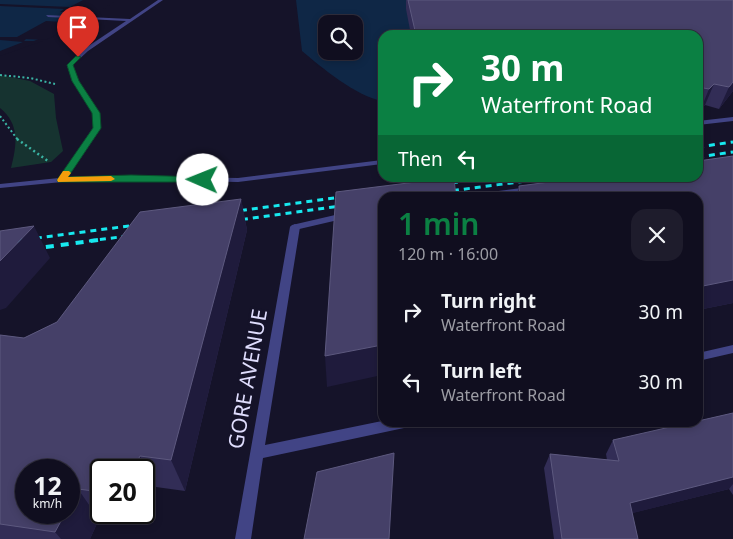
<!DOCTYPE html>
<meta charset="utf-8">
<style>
body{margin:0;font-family:"Noto Sans",sans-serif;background:#1e1c2c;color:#f1f3f6;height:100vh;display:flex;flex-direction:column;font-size:19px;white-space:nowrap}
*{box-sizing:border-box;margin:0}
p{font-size:16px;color:#9c9ca4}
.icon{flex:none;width:28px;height:28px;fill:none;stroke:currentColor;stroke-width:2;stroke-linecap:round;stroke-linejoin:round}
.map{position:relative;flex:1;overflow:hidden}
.side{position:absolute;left:378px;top:192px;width:325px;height:235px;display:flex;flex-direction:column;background:#100e1f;border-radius:15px;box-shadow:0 2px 8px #0003,0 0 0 1px #302e3d}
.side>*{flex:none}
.banner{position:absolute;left:378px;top:30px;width:325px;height:152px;border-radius:15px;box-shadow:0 2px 8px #0003,0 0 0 1px #302e3d;background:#0b8043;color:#fff;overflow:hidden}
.buttons{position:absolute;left:318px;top:15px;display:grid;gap:10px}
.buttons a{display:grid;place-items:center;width:45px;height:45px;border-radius:10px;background:#100e1f;box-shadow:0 2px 8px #0003,0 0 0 1px #302e3d;font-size:25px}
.speed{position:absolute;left:15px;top:459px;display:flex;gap:10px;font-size:25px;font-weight:700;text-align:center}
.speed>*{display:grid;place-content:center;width:65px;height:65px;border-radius:50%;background:#100e1f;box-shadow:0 2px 8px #0003,0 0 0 1px #302e3d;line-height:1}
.speed small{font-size:12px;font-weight:400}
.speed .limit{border:2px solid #111;border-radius:8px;background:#fff;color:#111}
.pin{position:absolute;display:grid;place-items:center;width:42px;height:42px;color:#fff;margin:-51px -21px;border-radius:50% 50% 50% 0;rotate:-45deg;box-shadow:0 0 5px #0007}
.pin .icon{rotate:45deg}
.me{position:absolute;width:55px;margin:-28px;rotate:271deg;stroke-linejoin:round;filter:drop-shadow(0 0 4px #0008)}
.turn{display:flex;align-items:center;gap:18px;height:105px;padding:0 20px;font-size:22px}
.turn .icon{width:65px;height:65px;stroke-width:2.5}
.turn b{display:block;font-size:35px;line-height:42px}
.then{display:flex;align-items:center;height:48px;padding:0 20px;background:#0003;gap:10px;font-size:19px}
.round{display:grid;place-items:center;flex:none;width:52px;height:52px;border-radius:15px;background:#1e1c2c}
.overview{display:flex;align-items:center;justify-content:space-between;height:85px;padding:0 20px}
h1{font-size:30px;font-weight:600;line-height:38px;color:#0b8043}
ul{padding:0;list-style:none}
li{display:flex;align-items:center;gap:15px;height:70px;padding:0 20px}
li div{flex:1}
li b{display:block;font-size:19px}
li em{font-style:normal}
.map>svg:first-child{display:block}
</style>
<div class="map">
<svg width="733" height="539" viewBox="0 0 733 539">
<rect width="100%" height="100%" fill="#151329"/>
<path fill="#163330" d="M0 75 30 81 54 94 56 118 63 151 51 162 11 168C17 145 20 124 0 108Z"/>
<g fill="#0f2746" fill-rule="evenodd">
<path d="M0 0H114C78 23 41 40 0 53Z"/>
<path d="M296 0H625L679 35H382V101C356 96 322 68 302 51ZM326 24H354V51H326Z"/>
</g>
<g fill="#151329">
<polygon points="83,0 116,0 97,14 60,12 64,9 0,6 0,4 70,7"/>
<polygon points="46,21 82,23 45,40 26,39 24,41 43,41 0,56 0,51 23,42 0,40 0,37 17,37"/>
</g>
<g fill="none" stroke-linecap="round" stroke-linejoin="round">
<g stroke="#3ab4a4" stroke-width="2" stroke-dasharray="2 2.5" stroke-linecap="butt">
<polyline points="0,75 30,78 55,84"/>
<polyline points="0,116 18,140"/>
</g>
<polyline stroke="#3ab4a4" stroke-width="2.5" stroke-dasharray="2 3" stroke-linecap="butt" points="17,139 48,161"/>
<g fill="#414485" fill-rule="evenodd">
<polygon points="158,0 163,0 88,51 73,65 78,81 99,113 101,128 68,177 131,176 238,178 382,160 382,164 238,182 131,180 62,182 0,188 0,184 59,178 93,128 93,113 72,81 67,65 84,49 126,21 48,17 46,15 130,19"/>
<polygon points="733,117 733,121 698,125 698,121"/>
<polygon points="529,187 532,187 532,191 489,198 464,198 468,195"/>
<polygon points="348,212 351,213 352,215 351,217 295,230 290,227 292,225"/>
</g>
<g fill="#414485" fill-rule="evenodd">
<polygon points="295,224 300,227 265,445 382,421 382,422 410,422 409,426 404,428 263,458 251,539 235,539 290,227"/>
<polygon points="733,345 733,353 698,361 698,353"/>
</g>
<g stroke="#17e9ef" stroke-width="3" stroke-dasharray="6 5" stroke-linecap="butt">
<polyline points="698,147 733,142"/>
<polyline points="698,157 733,152"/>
<polyline points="441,184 491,178"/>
<polyline points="442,192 549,178"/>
<polyline points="230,212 349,196"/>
<polyline points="231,221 348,205"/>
<polyline points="14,241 144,224"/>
<polyline points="89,241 135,235"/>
</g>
<g stroke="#17e9ef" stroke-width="4" stroke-dasharray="8 7" stroke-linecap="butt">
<polyline points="0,243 23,240"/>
<polyline points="31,249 98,240"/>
</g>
</g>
<g fill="#322d56" fill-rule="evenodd">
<polygon points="406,0 733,0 733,91 719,109 705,105 700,111 698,110 698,35 411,35 406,9"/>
<polygon points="733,156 733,303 698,310 698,198 516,198 519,186"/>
<path d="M241 199 247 230 185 491 156 487 139 524 99 519 90 539H0V335L24 338 57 322ZM101 470 144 512H101Z"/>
<polygon points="733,413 733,495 729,489 632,513 638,539 554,539 544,468 550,454 607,460 606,454 613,440"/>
</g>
<g fill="#1f1b3c">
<polygon points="733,82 733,91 719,109 729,87"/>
<polygon points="714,84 705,105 700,111 709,89"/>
<polygon points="241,199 247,230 185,491 171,460"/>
<polygon points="34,226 50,258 6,308 0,310 0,261"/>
<polygon points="733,280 733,303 698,310 698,287"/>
<polygon points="382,345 382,375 327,387 325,356"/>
<polygon points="140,456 156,487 139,524 132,512 144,512 144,470 133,470"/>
<polygon points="733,477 733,484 729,489 621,516 630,503"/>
<polygon points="78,489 99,519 90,539 61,539 55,532 66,512 69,512 69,507"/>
</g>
<g fill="#454068" stroke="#5d597f">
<polygon points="408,0 733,0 733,82 729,87 714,84 709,89 698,87 698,35 416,35"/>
<polygon points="733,156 733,280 698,287 698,198 520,198 519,186 580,178 698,178 698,161"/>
<polygon points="448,178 454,178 456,198 382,198 382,345 325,356 336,192"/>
<polygon points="241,199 171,460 140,456 133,470 101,470 101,492 78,489 69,507 69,470 26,470 26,512 66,512 55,532 0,524 0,335 24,338 57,322 140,212"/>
<polygon points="34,226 0,261 0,231"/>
<polygon points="733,413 733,477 630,503 638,539 562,539 550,454 619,461 613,440 692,422 698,422 698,421"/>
<polygon points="394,453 389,539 304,539 317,472"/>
</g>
<polygon fill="#0b8043" stroke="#07532c" points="76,56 81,57 73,65 79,81 100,113 101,128 68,177 131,175 203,177 207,180 206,182 58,182 57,180 93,128 92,113 72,81 67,65"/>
<polygon fill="#f59e0b" points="63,171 69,171 71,173 68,177 111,176 115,179 111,181 58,182 57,180"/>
<g text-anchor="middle" stroke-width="5" stroke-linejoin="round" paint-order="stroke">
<g font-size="21" fill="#dfddfd" stroke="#151329">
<text transform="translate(248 379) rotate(-80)" y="7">GORE AVENUE</text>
</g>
</g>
</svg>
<div class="buttons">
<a><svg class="icon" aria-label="search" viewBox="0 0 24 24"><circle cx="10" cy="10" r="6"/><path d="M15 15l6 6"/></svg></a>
</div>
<div class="speed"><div>12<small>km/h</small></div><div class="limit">20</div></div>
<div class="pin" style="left:78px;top:57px;background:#d93025"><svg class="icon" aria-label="arrive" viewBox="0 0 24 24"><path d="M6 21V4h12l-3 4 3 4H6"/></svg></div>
<svg class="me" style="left:203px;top:180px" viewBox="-20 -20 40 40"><circle r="19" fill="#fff"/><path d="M0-13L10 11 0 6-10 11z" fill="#0b8043"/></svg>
<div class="banner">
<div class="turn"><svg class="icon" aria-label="right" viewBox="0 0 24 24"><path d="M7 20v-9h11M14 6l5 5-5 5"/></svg><div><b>30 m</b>Waterfront Road</div></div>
<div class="then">Then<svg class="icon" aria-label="left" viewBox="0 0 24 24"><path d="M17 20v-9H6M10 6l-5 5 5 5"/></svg></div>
</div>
<section class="side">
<div class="overview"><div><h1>1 min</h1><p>120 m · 16:00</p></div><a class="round"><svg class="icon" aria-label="close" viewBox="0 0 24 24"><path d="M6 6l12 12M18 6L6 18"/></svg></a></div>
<ul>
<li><svg class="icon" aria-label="right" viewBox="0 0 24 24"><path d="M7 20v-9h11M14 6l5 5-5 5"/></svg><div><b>Turn right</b><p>Waterfront Road</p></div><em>30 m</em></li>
<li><svg class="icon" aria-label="left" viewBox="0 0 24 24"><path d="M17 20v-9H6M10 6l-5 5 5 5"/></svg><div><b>Turn left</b><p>Waterfront Road</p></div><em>30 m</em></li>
</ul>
</section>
</div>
